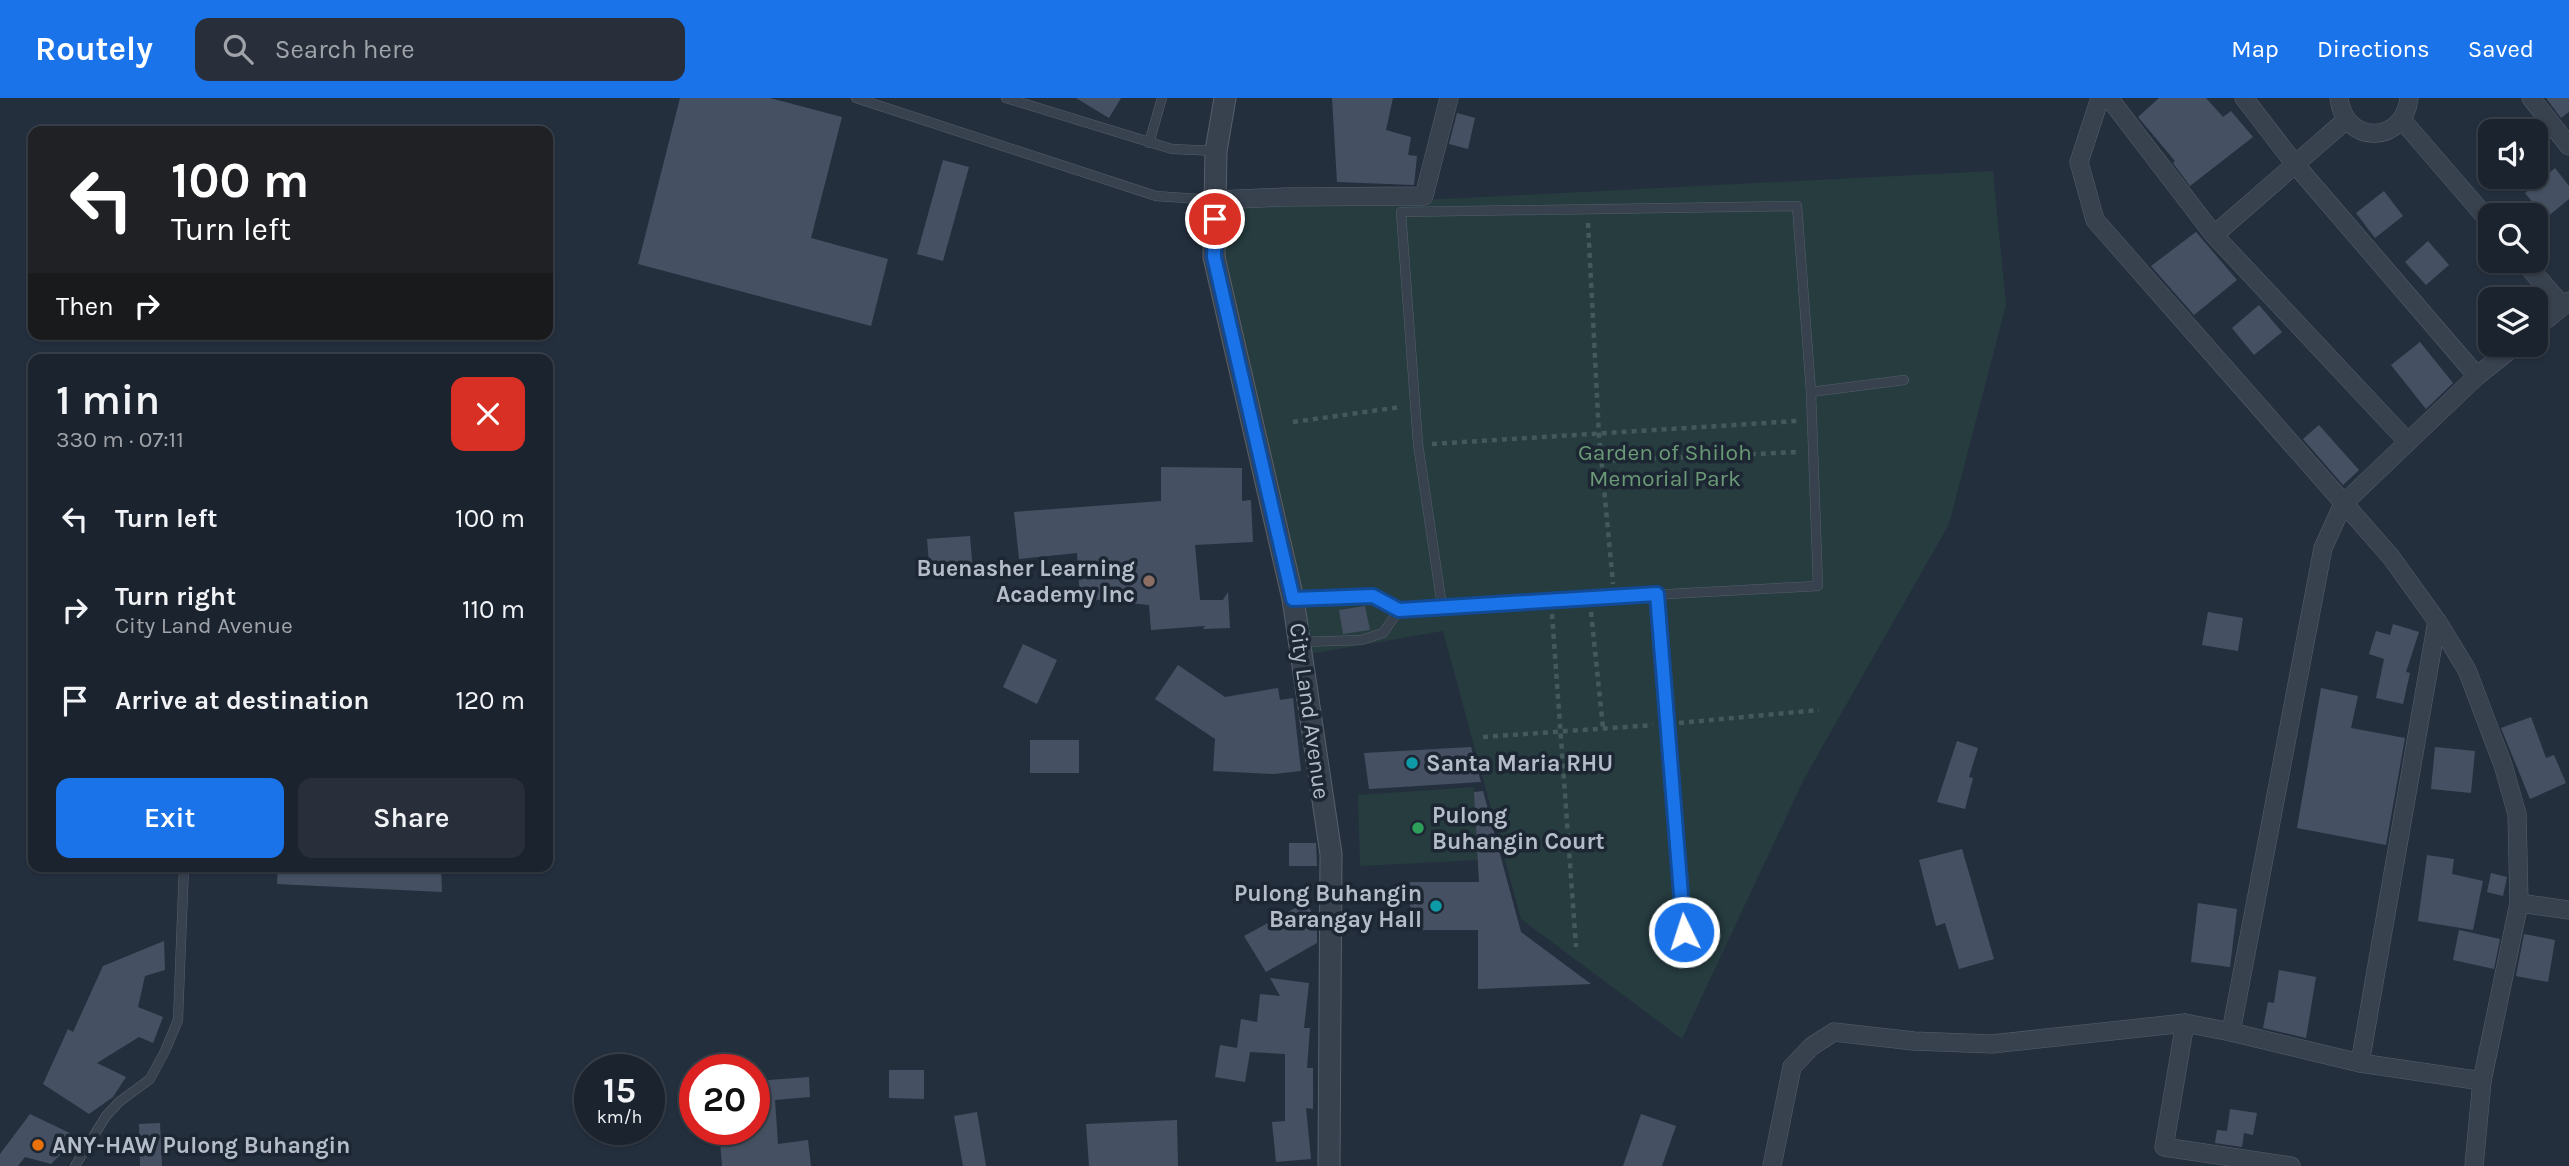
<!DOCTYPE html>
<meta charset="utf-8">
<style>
body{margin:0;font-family:Karla,sans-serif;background:#282f3a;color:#f1f3f6;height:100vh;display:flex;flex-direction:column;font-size:26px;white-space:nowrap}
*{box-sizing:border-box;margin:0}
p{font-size:23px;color:#a0a4aa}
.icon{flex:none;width:38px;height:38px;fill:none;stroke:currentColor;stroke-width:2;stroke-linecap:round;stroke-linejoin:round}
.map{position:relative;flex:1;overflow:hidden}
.details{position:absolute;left:28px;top:256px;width:525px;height:518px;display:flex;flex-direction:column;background:#1b232e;border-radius:14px;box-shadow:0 2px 5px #0004,0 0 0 2px #39404a}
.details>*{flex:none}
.top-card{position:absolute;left:28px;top:28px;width:525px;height:214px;border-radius:14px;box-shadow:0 2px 5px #0004,0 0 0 2px #39404a;background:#202124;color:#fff;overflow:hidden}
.fabs{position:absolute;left:2478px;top:21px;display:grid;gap:14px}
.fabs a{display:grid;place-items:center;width:70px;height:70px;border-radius:14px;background:#1b232e;box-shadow:0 2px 5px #0004,0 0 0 2px #39404a;font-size:35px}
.speed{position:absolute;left:574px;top:956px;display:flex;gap:14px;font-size:35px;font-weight:700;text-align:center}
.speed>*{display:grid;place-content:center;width:91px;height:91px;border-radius:50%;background:#1b232e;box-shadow:0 2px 5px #0004,0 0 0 2px #39404a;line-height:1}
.speed small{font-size:18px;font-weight:400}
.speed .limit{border:10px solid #d22;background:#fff;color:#111}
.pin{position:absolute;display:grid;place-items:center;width:60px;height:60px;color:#fff;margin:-30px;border:4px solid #fff;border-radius:50%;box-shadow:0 2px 7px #0007}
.me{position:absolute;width:77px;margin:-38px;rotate:356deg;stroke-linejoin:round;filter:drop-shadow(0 0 5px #0008)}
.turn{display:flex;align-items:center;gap:24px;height:147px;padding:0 28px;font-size:32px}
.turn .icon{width:91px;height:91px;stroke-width:2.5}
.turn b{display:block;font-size:49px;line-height:60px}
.then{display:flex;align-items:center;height:66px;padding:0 28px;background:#0003;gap:14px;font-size:26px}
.round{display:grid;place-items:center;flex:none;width:74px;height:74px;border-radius:14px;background:#282f3a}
.summary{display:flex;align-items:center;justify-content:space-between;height:119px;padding:0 28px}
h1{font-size:42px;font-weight:600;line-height:52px}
.action{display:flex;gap:14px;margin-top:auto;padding:14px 28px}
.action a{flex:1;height:80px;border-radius:14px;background:#1a73e8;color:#fff;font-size:28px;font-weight:600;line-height:80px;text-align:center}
.action a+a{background:#282f3a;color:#f1f3f6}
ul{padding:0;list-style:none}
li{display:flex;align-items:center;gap:21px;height:91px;padding:0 28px}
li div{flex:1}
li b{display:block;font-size:26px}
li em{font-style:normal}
header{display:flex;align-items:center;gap:42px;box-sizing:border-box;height:98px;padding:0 35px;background:#1a73e8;color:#fff}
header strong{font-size:33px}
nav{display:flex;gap:38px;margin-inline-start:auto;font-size:24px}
.search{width:490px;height:63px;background:#282f3a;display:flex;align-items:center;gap:18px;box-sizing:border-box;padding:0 24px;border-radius:14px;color:#a0a4aa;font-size:26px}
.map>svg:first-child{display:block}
</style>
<header>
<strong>Routely</strong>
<div class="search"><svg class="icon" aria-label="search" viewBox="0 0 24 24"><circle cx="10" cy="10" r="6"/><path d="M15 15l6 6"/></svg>Search here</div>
<nav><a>Map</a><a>Directions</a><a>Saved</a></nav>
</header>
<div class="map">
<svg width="2569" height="1068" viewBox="0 0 2569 1068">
<rect width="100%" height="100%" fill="#242f3e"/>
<g fill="#263c3f">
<polygon points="1993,73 2006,207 1949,426 1804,681 1682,941 1521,821 1443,533 1304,557 1213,179 1216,102 1345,106"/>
<polygon points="1474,689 1479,762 1360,768 1358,697"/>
</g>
<g fill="#455162">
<polygon points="680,0 770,0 842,19 811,140 888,161 871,228 638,166"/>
<polygon points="1076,0 1121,0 1109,20"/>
<polygon points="1332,0 1393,0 1386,32 1411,39 1408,57 1417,58 1414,87 1337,84"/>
<polygon points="2159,0 2206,0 2223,19 2231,13 2253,39 2190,88 2173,65 2175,63 2138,19"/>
<polygon points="2546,0 2569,0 2569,14 2561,20"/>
<polygon points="1457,15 1475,20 1468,51 1449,46"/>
<polygon points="943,62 969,69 943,163 917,156"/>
<polygon points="2555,70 2569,88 2569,101 2546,120 2525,95"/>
<polygon points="2384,93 2403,118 2375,140 2356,115"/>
<polygon points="2196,134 2237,182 2194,217 2151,168"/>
<polygon points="2428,143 2449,167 2426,187 2405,164"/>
<polygon points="2259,207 2282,234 2254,257 2232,230"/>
<polygon points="2420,244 2453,285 2426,311 2391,267"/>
<polygon points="2319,327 2359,372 2343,387 2303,341"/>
<polygon points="1161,369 1242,370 1242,403 1251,402 1253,444 1195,447 1200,502 1223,502 1228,494 1230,530 1203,531 1205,528 1151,532 1149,507 1080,500 1077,455 1019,461 1014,414 1161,403"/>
<polygon points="970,438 973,475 930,478 927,441"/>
<polygon points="1365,508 1370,532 1343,536 1339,512"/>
<polygon points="2208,514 2243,520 2238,553 2202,547"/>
<polygon points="2393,526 2419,534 2406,574 2410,575 2403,606 2376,600 2384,561 2369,556 2376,533 2390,537"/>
<polygon points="1023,546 1057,562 1037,606 1003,589"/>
<polygon points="1178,567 1225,599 1278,590 1280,602 1293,600 1301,673 1274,676 1213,673 1215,641 1155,601"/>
<polygon points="2321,590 2358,598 2351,630 2405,640 2386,747 2297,730"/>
<polygon points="2531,619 2546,660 2554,657 2566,685 2530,701 2501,630"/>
<rect x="1030" y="642" width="49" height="33"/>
<polygon points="1957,643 1978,650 1969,679 1973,680 1965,711 1937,704"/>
<polygon points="1471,649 1481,684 1369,691 1364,655"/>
<polygon points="2435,649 2475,653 2471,695 2431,691"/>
<polygon points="1483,693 1521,834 1591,886 1478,891 1478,832 1410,832 1410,784 1479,784 1474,694"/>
<polygon points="1289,745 1316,745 1317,768 1289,768"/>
<polygon points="1962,751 1994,861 1959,871 1945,825 1936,828 1919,762"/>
<polygon points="2427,757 2454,761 2452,776 2483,783 2473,832 2418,823"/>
<polygon points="278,768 441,768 442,794 277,786"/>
<polygon points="2491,775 2507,779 2503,798 2487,794"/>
<polygon points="1306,804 1317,824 1317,845 1266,874 1244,838"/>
<polygon points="2198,805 2237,811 2230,869 2191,864"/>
<polygon points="2459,832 2500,841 2494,871 2453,862"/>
<polygon points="2524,836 2555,842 2548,884 2516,878"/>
<polygon points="164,843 165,872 145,878 138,909 163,919 153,945 139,939 97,965 126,979 113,999 89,1016 43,986 68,931 73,934 103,868"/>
<polygon points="2279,872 2316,879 2306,940 2263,930 2268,904 2274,905"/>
<polygon points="1270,880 1309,885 1304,930 1310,930 1307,970 1313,970 1313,1011 1306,1010 1311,1061 1276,1064 1272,1024 1285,1023 1285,956 1250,954 1245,984 1215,979 1220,947 1237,950 1241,921 1257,924 1260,896 1280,898"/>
<polygon points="889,972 924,972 924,1001 889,1000"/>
<polygon points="809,979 810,999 775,1002 778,1046 808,1042 811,1068 722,1068 719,1031 757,1031 754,983"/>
<polygon points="2230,1011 2257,1015 2253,1037 2244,1035 2242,1049 2215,1045 2217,1032 2227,1033"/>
<polygon points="977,1014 986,1068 963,1068 954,1018"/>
<polygon points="30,1016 78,1039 51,1066 25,1059 18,1068 0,1068 0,1056"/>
<polygon points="1641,1016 1676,1028 1662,1068 1623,1068"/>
<polygon points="1177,1022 1178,1068 1089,1068 1086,1026"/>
<polygon points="160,1025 162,1068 140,1068 139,1026"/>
</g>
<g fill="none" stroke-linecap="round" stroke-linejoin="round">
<g stroke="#565f6c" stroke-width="10">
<g id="service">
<polyline points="856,0 1156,98 1214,102"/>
<polyline points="1006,0 1172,51 1216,53"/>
<polyline points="1149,45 1162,0"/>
<polygon points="1797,108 1811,294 1818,488 1442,508 1418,346 1401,114"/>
<polyline points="1811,294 1904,282"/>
<polyline points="1657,496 1685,859"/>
<polyline points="1293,501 1373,498 1399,512 1442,508"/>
<polyline points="1301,544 1361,542 1383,535 1399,512"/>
<polyline points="75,1068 106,1018 119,1004 150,981 165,953 178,922 184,768"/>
</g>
</g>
<g stroke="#565f6c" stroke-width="19">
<g id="minor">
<polyline points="2100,0 2079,64 2095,122 2391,459 2437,523 2467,572 2503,667 2517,716 2519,805 2482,983 2474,1068"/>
<polyline points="2109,0 2214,137"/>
<polyline points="2244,0 2294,65 2477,278"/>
<path d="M2339 0C2344 47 2404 47 2409 0"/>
<polyline points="2531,0 2569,48"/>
<polyline points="2346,22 2214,137 2407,343"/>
<polyline points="2402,22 2490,124"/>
<polyline points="1216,102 1285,99 1424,98 1449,0"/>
<polyline points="2523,163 2563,208"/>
<polyline points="2536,230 2569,203"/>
<polyline points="2519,805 2569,812"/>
<polyline points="2185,925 2164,1049 2291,1068"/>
<polyline points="2231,934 2360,965 2482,983"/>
<polyline points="2360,965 2437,523"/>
<polyline points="1772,1068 1792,969 1812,948 1834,934 1914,943 1992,946 2185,925 2231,934 2323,450 2343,406 2477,278 2516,247"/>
</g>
</g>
<g stroke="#565f6c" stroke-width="23">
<polyline id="tertiary" points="1225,0 1216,53 1214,159 1293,501 1331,756 1329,1068"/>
</g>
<g stroke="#44595c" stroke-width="4.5" stroke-dasharray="5 5" stroke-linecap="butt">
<polyline points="1588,125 1599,337 1613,486"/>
<polyline points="1293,324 1401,309"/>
<polyline points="1432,346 1797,323"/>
<polyline points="1601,363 1799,354"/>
<polyline points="1591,514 1603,630"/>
<polyline points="1552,516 1576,849"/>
<polyline points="1679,625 1819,612"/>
<polyline points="1483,639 1653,627"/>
</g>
<use href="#service" stroke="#38414e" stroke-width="9"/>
<use href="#minor" stroke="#38414e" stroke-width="18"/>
<use href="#tertiary" stroke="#38414e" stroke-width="21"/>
</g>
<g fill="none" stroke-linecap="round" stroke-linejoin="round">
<g stroke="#114b97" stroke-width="18">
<polyline id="route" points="1215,121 1214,159 1293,501 1373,498 1399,512 1657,496 1684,834"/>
</g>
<use href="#route" stroke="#1a73e8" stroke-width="12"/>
</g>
<circle fill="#8d6e63" stroke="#1d2633" stroke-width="2.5" cx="1149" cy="483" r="7"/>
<g fill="#0f9aa8" stroke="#1d2633" stroke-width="2.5">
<circle cx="1412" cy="665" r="7"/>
<circle cx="1436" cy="808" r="7"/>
</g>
<circle fill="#2e9e5b" stroke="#1d2633" stroke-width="2.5" cx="1418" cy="730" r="7"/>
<circle fill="#e8710a" stroke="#1d2633" stroke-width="2.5" cx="38" cy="1047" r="7"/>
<g text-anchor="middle" stroke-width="7" stroke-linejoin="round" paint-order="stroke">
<g font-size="23" fill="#6b9a76" stroke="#1d2633">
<text x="1665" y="362">Garden of Shiloh<tspan x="1665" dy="26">Memorial Park</tspan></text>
</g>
<g font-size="23" font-weight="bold" fill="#b4bcc9" stroke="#1d2633" text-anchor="start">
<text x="1135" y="478" text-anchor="end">Buenasher Learning<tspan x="1135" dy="26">Academy Inc</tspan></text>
<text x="1426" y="673">Santa Maria RHU</text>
<text x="1432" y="725">Pulong<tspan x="1432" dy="26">Buhangin Court</tspan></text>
<text x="1422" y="803" text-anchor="end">Pulong Buhangin<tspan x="1422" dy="26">Barangay Hall</tspan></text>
<text x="52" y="1055">ANY-HAW Pulong Buhangin</text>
</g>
<g font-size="23" fill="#b4bcc9" stroke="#1d2633">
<text transform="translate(1310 613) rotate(82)" y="8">City Land Avenue</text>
</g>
</g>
</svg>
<div class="fabs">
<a><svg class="icon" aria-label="sound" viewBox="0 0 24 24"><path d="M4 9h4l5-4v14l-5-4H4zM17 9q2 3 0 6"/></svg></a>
<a><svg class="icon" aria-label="search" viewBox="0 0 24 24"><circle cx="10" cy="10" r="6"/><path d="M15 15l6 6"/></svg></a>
<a><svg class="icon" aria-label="layers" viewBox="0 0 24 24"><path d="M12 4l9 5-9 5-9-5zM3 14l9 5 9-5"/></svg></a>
</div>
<div class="speed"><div>15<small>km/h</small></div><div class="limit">20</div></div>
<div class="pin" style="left:1215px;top:121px;background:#d93025"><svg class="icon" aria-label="arrive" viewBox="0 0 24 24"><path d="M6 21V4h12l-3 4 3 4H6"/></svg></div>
<svg class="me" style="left:1684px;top:834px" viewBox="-20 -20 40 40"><circle r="17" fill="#1a73e8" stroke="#fff" stroke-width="3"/><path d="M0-11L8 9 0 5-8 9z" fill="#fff"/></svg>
<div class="top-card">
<div class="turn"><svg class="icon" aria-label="left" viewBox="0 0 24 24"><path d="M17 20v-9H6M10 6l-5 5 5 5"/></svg><div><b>100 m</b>Turn left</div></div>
<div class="then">Then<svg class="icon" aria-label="right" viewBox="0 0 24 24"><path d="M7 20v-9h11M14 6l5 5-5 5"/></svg></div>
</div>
<section class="details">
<div class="summary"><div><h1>1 min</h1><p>330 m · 07:11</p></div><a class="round" style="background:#d93025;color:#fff"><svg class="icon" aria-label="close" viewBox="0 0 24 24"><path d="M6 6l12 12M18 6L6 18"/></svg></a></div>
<ul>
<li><svg class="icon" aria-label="left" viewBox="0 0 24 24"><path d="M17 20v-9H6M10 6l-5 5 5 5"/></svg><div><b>Turn left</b></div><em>100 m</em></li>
<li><svg class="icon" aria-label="right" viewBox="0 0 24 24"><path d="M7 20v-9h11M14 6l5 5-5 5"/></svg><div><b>Turn right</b><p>City Land Avenue</p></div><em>110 m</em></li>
<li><svg class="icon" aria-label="arrive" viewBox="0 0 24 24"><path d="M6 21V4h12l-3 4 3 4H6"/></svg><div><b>Arrive at destination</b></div><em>120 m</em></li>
</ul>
<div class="action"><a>Exit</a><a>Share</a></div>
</section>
</div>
